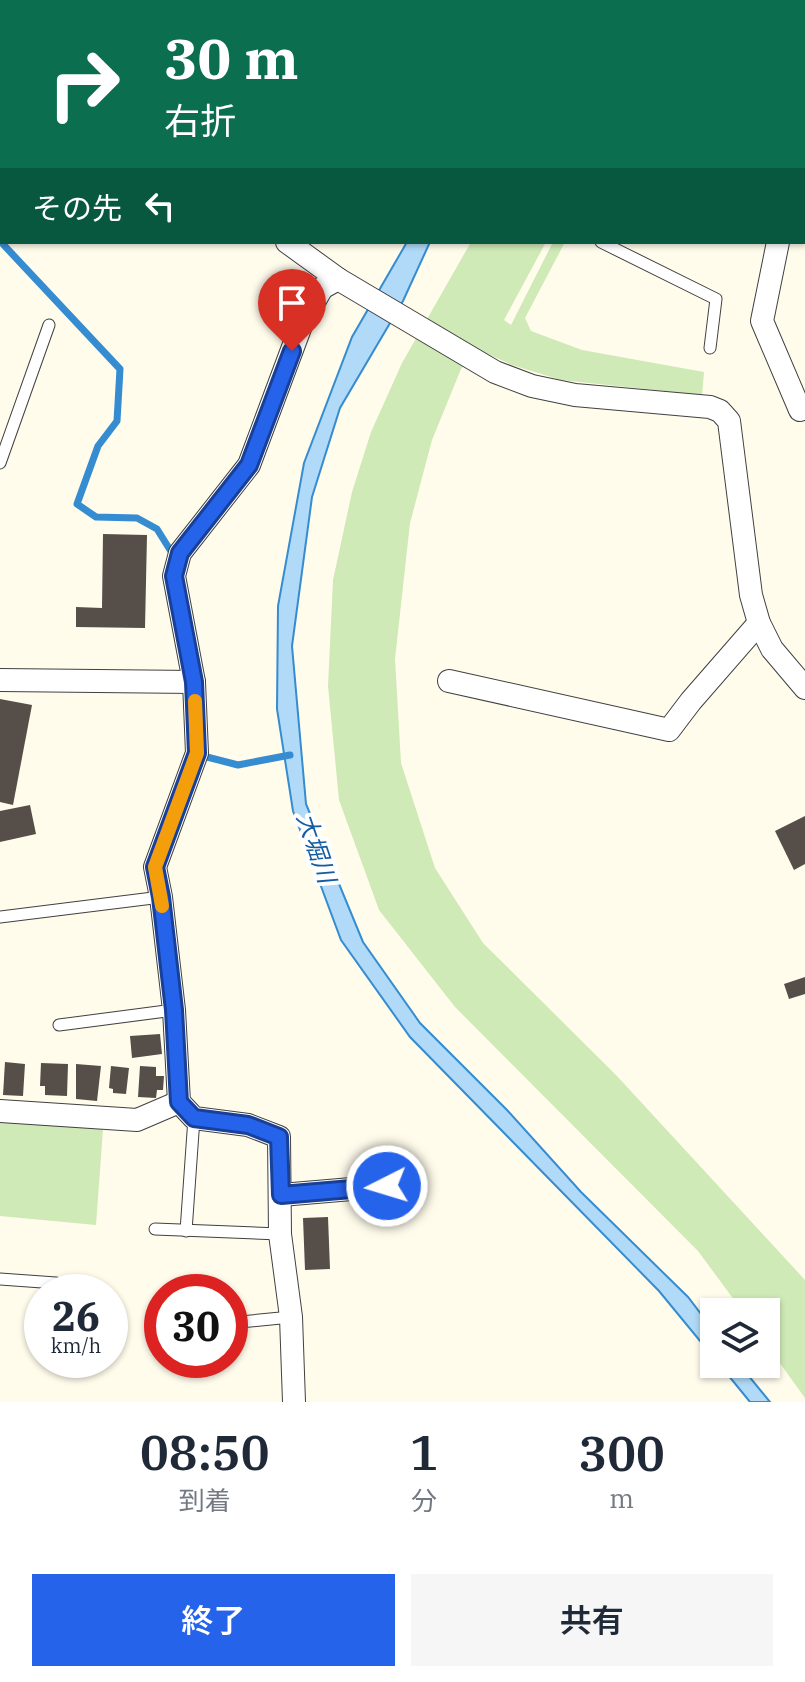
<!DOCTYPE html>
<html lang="ja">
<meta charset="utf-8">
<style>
body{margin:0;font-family:"IBM Plex Serif","Noto Sans JP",serif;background:#f6f6f7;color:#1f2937;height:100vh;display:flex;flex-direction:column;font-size:30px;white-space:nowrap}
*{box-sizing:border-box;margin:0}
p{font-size:26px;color:#747a83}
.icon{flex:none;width:44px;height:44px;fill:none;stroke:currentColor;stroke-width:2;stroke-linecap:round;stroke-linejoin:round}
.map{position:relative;height:1402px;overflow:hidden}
.details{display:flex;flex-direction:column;background:#fff;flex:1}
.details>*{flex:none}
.banner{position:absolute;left:0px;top:0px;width:806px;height:244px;box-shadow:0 2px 6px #0004;background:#0b6e4f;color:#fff;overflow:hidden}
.fabs{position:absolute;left:700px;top:1298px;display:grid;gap:16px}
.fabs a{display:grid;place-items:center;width:80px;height:80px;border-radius:0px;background:#fff;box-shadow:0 2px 6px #0004;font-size:40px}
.speed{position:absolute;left:24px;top:1274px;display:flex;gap:16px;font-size:40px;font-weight:700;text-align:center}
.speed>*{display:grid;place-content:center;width:104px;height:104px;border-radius:50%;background:#fff;box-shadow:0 2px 6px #0004;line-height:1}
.speed small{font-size:20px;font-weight:400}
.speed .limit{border:12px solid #d22;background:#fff;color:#111}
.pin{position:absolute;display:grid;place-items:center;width:68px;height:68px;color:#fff;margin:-82px -34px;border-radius:50% 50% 50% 0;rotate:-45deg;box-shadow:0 0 8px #0007}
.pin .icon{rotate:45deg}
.me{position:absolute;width:88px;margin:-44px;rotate:265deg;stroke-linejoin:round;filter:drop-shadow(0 0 6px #0008)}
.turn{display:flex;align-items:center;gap:28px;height:168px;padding:0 32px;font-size:36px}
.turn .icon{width:104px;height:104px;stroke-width:2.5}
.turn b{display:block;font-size:56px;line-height:68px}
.then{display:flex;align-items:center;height:76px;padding:0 32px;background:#0003;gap:16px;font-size:30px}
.eta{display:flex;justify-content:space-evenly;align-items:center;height:136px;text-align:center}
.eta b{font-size:48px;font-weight:600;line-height:56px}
.cta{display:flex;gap:16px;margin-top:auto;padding:16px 32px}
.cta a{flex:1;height:92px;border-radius:0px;background:#2563eb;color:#fff;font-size:32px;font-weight:600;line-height:92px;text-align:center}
.cta a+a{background:#f6f6f7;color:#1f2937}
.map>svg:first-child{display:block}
</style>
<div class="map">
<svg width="805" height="1402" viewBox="0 0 805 1402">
<rect width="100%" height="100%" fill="#fffcec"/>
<g fill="#cfeab6">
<polygon points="471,242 546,242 504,320 511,325 553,242 565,242 525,318 531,331 582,350 704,372 702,395 561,380 512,365 479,350 461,369 432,440 410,523 395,659 401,763 435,868 483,943 616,1075 805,1280 805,1398 766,1344 766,1312 743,1312 698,1251 455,1007 379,910 339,800 328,686 333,580 352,492 371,432 402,363"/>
<polygon points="0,1121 103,1129 96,1225 0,1216"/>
</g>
<g fill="#b0daf7" stroke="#368cd0" stroke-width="2">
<polygon points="407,242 430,242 403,301 340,408 312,497 292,646 306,804 363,942 420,1023 507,1110 581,1192 688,1297 714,1331 714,1358 659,1291 410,1037 341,940 293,811 277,709 278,606 304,463 352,337"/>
<polygon points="719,1364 739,1364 770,1402 750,1402"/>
</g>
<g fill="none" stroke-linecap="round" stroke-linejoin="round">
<g stroke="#368cd0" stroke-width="7">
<polyline points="0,241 120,369 117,421 98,446 77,504 96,517 137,518 157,529 172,553"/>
<polyline points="203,753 203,756 238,765 290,755"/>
</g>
</g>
<g fill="#564e49">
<polygon points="103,534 147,535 145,628 76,627 76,607 102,608"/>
<polygon points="0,699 32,705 13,805 0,802"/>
<polygon points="30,805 36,834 0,842 0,811"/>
<polygon points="805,816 805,864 794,870 775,831"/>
<polygon points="805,977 805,994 789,999 784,984"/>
<polygon points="160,1034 162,1054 132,1058 130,1036"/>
<polygon points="5,1062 25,1064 23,1096 3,1095"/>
<polygon points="41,1063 68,1064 67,1096 45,1095 45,1086 40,1086"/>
<polygon points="76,1064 101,1066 97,1101 76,1099"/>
<polygon points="111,1066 129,1068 126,1094 113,1093 113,1089 109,1088"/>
<polygon points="140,1066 156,1067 156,1076 164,1076 163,1090 157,1090 156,1098 138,1097"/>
<polygon points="328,1217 330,1269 305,1270 303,1218"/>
</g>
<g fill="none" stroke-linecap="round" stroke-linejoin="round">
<g stroke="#404040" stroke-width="13">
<g id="lane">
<polyline points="601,242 716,299 710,348"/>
<polyline points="0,463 49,325"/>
<polyline points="0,917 161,897"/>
<polyline points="59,1025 174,1010"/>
<polyline points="155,1229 280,1234"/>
<polyline points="186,1231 194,1118"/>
<polyline points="0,1279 56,1283 56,1292"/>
<polyline points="230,1323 291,1317"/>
</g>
</g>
<g stroke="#404040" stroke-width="24">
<g id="street">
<polyline points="146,0 151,2"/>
<polyline points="228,0 229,2"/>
<polyline points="804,80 805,80"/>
<polyline points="804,170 805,167"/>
<polyline points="287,242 338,279 495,372 532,386 575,395 710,407 720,411 729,421 751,595 759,623 772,649 805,688"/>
<polyline points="778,242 762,321 800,410"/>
<polyline points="0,680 194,682"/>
<polyline points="449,681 669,730 691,701 759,623"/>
<polyline points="0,1111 137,1120 179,1102"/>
<polyline points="281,1195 387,1186"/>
<polyline points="294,1402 291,1317 280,1234 279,1137 248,1125 194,1118 179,1102 174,1010 161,897 155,867 197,753 194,682 174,576 180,553 249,465 302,323 322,288 338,279"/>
</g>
</g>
<g stroke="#2f2f2f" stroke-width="34">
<polyline id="secondary" points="719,2 720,0"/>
</g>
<use href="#lane" stroke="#fff" stroke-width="11"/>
<use href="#street" stroke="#fff" stroke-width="22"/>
<use href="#secondary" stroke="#fff9a7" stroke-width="32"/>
</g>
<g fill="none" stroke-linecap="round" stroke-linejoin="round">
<g stroke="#184099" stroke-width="20">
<polyline id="route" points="292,351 249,465 180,553 174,576 194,682 197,753 155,867 161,897 174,1010 179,1102 194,1118 248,1125 279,1137 281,1195 387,1186"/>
</g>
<use href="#route" stroke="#2563eb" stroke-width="14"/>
<polyline stroke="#f59e0b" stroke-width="14" points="162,906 155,867 197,753 195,701"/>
</g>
<g text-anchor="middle" stroke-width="8" stroke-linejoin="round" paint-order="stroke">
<g font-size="24" font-style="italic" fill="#145da0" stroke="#fff">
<text transform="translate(316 848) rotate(71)" y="8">大堀川</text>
</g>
</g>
</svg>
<div class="fabs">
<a><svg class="icon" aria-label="layers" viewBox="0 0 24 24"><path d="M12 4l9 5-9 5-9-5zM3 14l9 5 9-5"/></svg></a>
</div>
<div class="speed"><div>26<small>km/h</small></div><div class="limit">30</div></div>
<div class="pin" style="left:292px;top:351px;background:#d93025"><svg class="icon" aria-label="arrive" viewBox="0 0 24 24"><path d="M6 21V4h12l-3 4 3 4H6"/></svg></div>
<svg class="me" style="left:387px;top:1186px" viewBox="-20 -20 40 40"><circle r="17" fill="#2563eb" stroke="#fff" stroke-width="3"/><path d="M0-11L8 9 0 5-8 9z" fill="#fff"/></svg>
<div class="banner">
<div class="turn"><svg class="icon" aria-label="right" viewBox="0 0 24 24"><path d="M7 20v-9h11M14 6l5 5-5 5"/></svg><div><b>30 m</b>右折</div></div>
<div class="then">その先<svg class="icon" aria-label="left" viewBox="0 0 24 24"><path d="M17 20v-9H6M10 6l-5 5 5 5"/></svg></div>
</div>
</div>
<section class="details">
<div class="eta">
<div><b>08:50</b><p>到着</p></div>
<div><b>1</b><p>分</p></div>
<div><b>300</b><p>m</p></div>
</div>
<div class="cta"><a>終了</a><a>共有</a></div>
</section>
